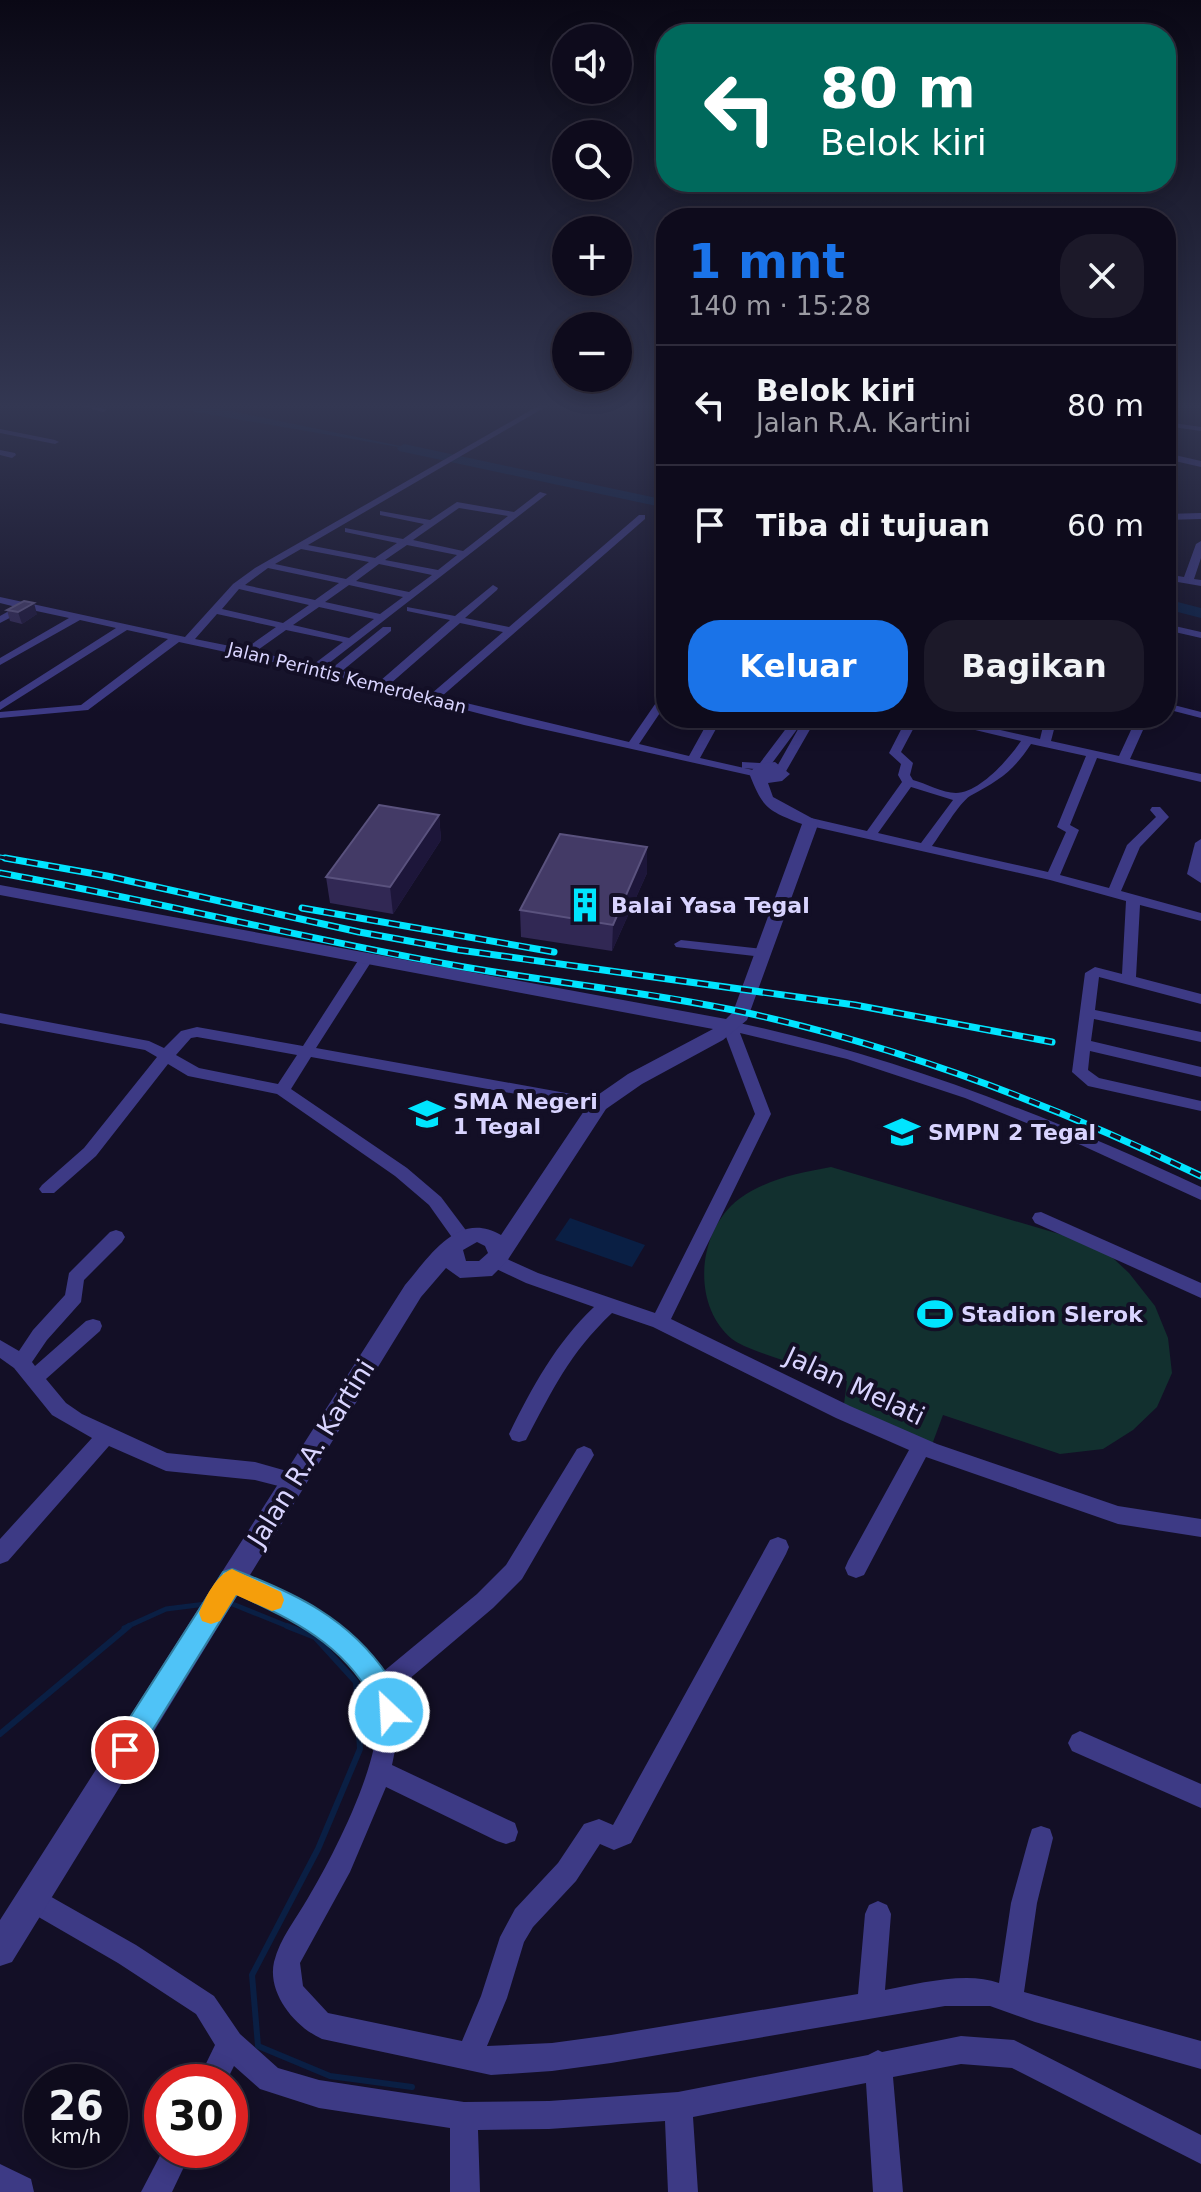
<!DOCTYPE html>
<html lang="id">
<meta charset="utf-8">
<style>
body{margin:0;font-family:"DejaVu Sans",sans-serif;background:#1c1929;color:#f1f3f6;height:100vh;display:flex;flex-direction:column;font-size:30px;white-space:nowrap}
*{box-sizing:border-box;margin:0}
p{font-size:26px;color:#9b9ba3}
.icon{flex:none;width:44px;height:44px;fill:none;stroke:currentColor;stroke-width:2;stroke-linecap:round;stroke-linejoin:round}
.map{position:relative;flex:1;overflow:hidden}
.details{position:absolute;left:656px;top:208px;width:520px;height:520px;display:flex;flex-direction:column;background:#0e0b1c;border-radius:32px;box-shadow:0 4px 20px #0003,0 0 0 2px #2e2b3b}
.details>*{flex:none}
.top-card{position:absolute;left:656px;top:24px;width:520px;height:168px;border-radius:32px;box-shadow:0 4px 20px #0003,0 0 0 2px #2e2b3b;background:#00695c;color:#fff;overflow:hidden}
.controls{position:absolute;left:552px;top:24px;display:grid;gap:16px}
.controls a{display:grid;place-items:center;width:80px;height:80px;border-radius:50%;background:#0e0b1c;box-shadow:0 4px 20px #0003,0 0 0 2px #2e2b3b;font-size:40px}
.speed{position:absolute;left:24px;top:2064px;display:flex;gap:16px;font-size:40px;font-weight:700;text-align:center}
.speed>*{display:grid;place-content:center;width:104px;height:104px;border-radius:50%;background:#0e0b1c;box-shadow:0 4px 20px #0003,0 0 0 2px #2e2b3b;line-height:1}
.speed small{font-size:20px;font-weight:400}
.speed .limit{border:12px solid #d22;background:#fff;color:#111}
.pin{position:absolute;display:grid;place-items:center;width:68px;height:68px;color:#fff;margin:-34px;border:4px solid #fff;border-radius:50%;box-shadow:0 2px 8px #0007}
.me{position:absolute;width:88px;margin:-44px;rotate:335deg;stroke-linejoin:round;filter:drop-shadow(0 0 6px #0008)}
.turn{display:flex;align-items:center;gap:28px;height:168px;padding:0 32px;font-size:36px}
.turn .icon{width:104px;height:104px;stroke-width:2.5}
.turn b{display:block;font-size:56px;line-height:68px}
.round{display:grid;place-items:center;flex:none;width:84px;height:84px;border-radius:32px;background:#1c1929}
.headline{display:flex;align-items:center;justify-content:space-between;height:136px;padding:0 32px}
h1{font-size:48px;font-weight:600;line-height:60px;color:#1a73e8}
.primary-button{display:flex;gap:16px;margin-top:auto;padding:16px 32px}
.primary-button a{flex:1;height:92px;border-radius:32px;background:#1a73e8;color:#fff;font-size:32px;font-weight:600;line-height:92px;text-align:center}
.primary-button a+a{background:#1c1929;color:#f1f3f6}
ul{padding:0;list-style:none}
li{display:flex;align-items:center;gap:24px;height:120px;padding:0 32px;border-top:2px solid #2e2b3b}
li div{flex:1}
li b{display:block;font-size:30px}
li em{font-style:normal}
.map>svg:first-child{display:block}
</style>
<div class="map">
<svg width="1201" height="2192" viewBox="0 0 1201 2192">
<rect width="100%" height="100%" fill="#130f26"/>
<path fill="#12302f" d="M831 1167 1100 1246 1129 1273 1155 1306 1168 1338 1172 1373 1157 1407 1133 1430 1103 1449 1060 1454 943 1415 930 1450 843 1412 847 1381C824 1373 746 1351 732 1339 691 1305 697 1231 739 1199 767 1179 798 1173 831 1167Z"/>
<g fill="#0a1f44">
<polygon points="161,406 207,406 439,454"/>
<polygon points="570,1218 645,1245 632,1267 555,1240"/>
</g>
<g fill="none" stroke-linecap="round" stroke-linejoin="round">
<g stroke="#0a1f44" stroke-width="5">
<polyline points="230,1603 292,1628"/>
<polyline points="124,1628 166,1609 206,1604"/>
</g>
<g stroke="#0a1f44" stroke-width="6">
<polyline points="287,1626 315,1637 356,1682 360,1749 318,1849 252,1975 258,2046 330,2076 412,2087"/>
<polyline points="0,1734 129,1626"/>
</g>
<g fill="#0a1f44" fill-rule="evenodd">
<polygon points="404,444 666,500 666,508 399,451 397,448"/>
<polygon points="1166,599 1201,608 1201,618 1166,609"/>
</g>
<g fill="#3d3a85" fill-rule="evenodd">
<polygon points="83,406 94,406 107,410 103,412"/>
<path d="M538 406H547L308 545 375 558 397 543 345 532V528L403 539 424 524 380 515V511L430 520 457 502 514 512 540 492 547 494 324 667 331 669 383 627H391V631L342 671 380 681 450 620 407 611V607L455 616 493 585 498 588 497 590 465 618 509 627 639 515H645V519L441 697 629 742 662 694 666 693V704L639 744 689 756 710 718H722L700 758 762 772V778L524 725 315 671 179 642 88 710 0 718V712L81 705 168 639 127 630 0 710V702L116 628 80 620 0 665V658L69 618 27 609 0 623V616L16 607 0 603V597L185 637 233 584 255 568ZM459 508 508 516 463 551 413 540ZM407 545 457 555 438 570 385 560ZM301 549 369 562 346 579 275 564ZM379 564 432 575 409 592 356 581ZM268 568 339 583 315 600 245 585ZM349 585 403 597 380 614 325 602ZM239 589 309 605 283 623 222 609ZM319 607 374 619 349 638 293 625ZM217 614 276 627 245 649 195 639ZM460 623 503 632 431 694 390 684ZM286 630 343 642 314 664 255 652Z"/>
<polygon points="1166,422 1201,427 1201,431 1166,426"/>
<polygon points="0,429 55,440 59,442 55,444 0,433"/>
<polygon points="0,450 15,453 16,455 12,458 0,455"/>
<polygon points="1166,453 1201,461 1201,467 1166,459"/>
<polygon points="666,464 666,470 662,470 662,466"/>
<polygon points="1201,513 1201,519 1166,520 1166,514"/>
<polygon points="1201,541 1201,558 1194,579 1201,580 1201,586 1166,580 1166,574 1184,577 1196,544"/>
<polygon points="1166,624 1201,632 1201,638 1166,630"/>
<polygon points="1166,703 1201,712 1201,718 1166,709"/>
<polygon points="794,718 816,719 785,773 777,773 775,770 801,724 767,770 742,768 742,762 760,763"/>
<path d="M907 718H919L901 752 913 763 910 775 913 780C925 783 943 793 956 793 979 793 1009 759 1021 741L925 718H947L1040 739 1045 718H1057L1051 741 1119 756 1131 730 1130 718H1142L1143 730 1130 759 1201 774V782L1097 758 1070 825 1079 830 1060 875 1109 888 1127 845 1156 817 1150 810 1152 807H1160L1169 817 1140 847 1121 891 1201 913V921L1140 905 1136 977 1201 994V1004L1099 977 1095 1010 1201 1032V1042L1094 1019 1091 1041 1201 1067V1077L1090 1051 1088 1070 1099 1078 1201 1101V1111L1088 1086 1072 1072 1085 973 1095 967 1122 974 1126 901 1050 880 806 825V819L811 818 867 831 902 782 898 775 901 764 889 753ZM1031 744 1086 756 1057 827 1066 832 1048 872 932 846C941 834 959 803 970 796 999 780 1012 773 1031 744ZM911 787 953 800 921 843 878 833Z"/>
<polygon points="1201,839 1201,883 1187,874 1195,843"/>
<polygon points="681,940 763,949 770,953 763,957 676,947 674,944"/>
<path d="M366 955 373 959 316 1048 599 1099 607 1104 599 1109 311 1057 291 1089 407 1168 441 1197 468 1233 471 1238 468 1243H456L429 1205 395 1176 277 1094 188 1076 168 1064 96 1156 54 1193H42L39 1189 42 1185 84 1148 157 1057 145 1050 0 1023V1013L149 1041 164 1048 181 1031 197 1027 303 1046 361 956ZM197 1037 297 1055 278 1084 199 1068 176 1055 191 1038Z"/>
<path d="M730 1021C896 1056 1047 1115 1201 1187V1200L1081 1145 965 1098 847 1059 740 1033 771 1114 671 1319 850 1406 937 1444 1118 1506 1201 1519V1537L1118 1524 926 1457 864 1575 856 1578 848 1575 845 1568 848 1561 909 1450 836 1418 653 1327 612 1313C569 1354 553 1389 526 1440L519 1442 512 1440 509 1434C532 1387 556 1343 594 1307L526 1283 490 1266 487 1261 490 1256 496 1254 538 1273 655 1313 755 1114 722 1026Z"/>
<polygon points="1041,1212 1201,1283 1201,1298 1035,1223 1032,1218 1035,1213"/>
<polygon points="116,1230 122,1232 125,1237 122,1242 84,1280 81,1302 47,1340 32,1362 35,1366 86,1321 93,1319 100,1321 102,1326 100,1331 46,1379 66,1403 82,1414 167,1453 255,1462 301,1475 304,1481 301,1487 294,1490 255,1480 166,1471 109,1446 8,1561 0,1564 0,1539 92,1438 52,1415 14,1368 0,1358 0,1340 19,1351 33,1330 65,1295 69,1273 110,1232"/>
<path d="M584 1446 591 1449 594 1455 522 1579 493 1608 395 1691 401 1721 392 1765 515 1823 518 1832 515 1841 506 1844 497 1841 386 1787 350 1872 300 1963 303 1986 328 2013 462 2041 481 1996 500 1937 515 1909 558 1863 584 1824 599 1819 613 1825 770 1540 778 1537 786 1540 789 1547 786 1554 631 1843 614 1850 600 1844 576 1881 533 1927 524 1942 507 1998 487 2046 552 2043 611 2035 858 1994 865 1914 869 1905 878 1901 887 1905 891 1914 885 1990C918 1984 966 1971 999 1983L1011 1903 1029 1838 1032 1829 1041 1826 1050 1829 1053 1838 1037 1903 1024 1992 1201 2041V2069L1035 2022 990 2006H945L611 2063 552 2071 491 2075 322 2039C295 2027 267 1993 274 1962 280 1938 296 1919 308 1898 333 1856 390 1748 375 1700 372 1690 363 1679 356 1670 321 1627 273 1610 224 1587L221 1580 224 1573 232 1570 240 1573C295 1598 348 1618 384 1671L477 1594 506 1565 577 1449Z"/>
<polygon points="1080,1731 1201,1784 1201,1808 1072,1751 1068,1743 1072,1735"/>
<polygon points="32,1886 136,1945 214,1996 240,2034 278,2068 319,2080 464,2102 549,2101 678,2092 868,2055 878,2050 882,2052 961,2036 1014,2040 1201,2135 1201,2164 1012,2068 961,2064 893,2077 903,2192 873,2192 866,2083 693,2117 698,2192 668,2192 665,2121 549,2129 478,2130 480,2192 450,2192 450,2128 319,2108 260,2089 234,2066 226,2082 197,2082 215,2045 196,2014 118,1963 23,1908 19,1899 23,1890"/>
<polygon points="163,2150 192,2150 172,2192 141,2192"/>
<polygon points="0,2164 31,2179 34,2192 0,2192"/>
</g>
<path fill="#3d3a85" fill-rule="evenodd" d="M775 762 790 774 782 781 768 783 773 797 819 822 747 1020 723 1040 642 1084 606 1109 507 1261 492 1276 460 1278 446 1268 421 1297 12 1962 0 1966V1920L405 1285C430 1256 458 1210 501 1235L592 1099 628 1074 713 1029 0 895V885L726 1019 733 1012 802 824C766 810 763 808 749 773L758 764ZM477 1242 485 1246 488 1253 479 1261H466L463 1250Z"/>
<g stroke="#00e5ff" stroke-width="5">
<polyline id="rail-far1" points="0,857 16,860"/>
</g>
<g stroke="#00e5ff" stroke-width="7">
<g id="rail">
<polyline points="5,858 107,876 359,932 459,950 855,1005 1052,1042"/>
<path d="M0 873C150 900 297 937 447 964 545 982 645 991 743 1012 903 1047 1054 1105 1201 1176"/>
<polyline points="302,908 554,952"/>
</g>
</g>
<use href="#rail-far1" stroke="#130f26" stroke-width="3" stroke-dasharray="9" stroke-linecap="butt"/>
<use href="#rail" stroke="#130f26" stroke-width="4" stroke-dasharray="11" stroke-linecap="butt"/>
</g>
<g fill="#312854">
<polygon points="7,610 37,614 22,624 10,621"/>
<polygon points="439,815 441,840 393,914 330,903 326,877"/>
<polygon points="647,847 647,873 612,951 521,937 520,910"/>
</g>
<g fill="#1d163a">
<polygon points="34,603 37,614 22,624 18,612"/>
<polygon points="439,815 441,840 393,914 390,887"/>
<polygon points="647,847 647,873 612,951 613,925"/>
</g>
<g fill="#433a66" stroke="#5a527e" stroke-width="2">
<polygon points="24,601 34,603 18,612 7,610"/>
<polygon points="379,805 439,815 390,887 326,877"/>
<polygon points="560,834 647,847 613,925 520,910"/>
</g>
<linearGradient id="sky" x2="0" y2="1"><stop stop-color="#0a0815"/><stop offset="0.57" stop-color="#333752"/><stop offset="1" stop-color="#333752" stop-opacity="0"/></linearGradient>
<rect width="1201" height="712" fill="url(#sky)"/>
<path fill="#4fc3f7" stroke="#337fa1" stroke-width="2" d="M232 1569C295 1593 349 1618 388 1676 397 1690 406 1704 399 1721L389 1725 380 1721C377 1714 376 1705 372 1698 341 1642 292 1620 237 1594L134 1760 125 1764 115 1760 111 1750 115 1741 223 1572Z"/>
<path fill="#f59e0b" d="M232 1569 281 1592 284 1600 281 1608 272 1611 236 1595 220 1621 211 1624 202 1621 199 1613C205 1598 216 1575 232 1569Z"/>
<defs>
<g id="building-bare" transform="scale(2.76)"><path d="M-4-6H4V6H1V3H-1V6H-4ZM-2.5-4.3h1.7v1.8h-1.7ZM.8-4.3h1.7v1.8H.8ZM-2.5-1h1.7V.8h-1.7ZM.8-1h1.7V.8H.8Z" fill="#00e5ff" stroke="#130f26" stroke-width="2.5" paint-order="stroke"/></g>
<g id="school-bare" transform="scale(2.76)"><path d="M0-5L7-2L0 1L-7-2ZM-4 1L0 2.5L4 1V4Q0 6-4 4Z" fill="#00e5ff" stroke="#130f26" stroke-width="2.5" paint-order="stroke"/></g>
<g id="stadium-bare" transform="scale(2.76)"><path d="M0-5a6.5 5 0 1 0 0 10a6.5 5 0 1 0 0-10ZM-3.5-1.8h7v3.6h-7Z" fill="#00e5ff" stroke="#130f26" stroke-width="2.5" paint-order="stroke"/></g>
</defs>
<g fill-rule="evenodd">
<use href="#building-bare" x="585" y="905"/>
<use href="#school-bare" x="427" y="1114"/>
<use href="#school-bare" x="902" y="1132"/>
<use href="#stadium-bare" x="935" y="1314"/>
</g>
<g text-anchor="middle" stroke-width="8" stroke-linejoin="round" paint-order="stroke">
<g font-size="18" fill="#d9d4ff" stroke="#130f26">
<text transform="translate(347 678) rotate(14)" y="6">Jalan Perintis Kemerdekaan</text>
</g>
<g font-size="22" font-weight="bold" fill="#d9d4ff" stroke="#130f26" text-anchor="start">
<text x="611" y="913">Balai Yasa Tegal</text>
<text x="453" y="1109">SMA Negeri<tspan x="453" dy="25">1 Tegal</tspan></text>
<text x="928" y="1140">SMPN 2 Tegal</text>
<text x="961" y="1322">Stadion Slerok</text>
</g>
<g font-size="26" fill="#d9d4ff" stroke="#130f26">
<text transform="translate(855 1386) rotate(25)" y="9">Jalan Melati</text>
<text transform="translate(311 1453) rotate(-58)" y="9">Jalan R.A. Kartini</text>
</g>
</g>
</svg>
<div class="controls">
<a><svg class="icon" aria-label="sound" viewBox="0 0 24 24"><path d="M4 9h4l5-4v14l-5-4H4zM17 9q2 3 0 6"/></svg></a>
<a><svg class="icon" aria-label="search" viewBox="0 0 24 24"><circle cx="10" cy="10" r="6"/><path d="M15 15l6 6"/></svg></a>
<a>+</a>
<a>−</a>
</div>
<div class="speed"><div>26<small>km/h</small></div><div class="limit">30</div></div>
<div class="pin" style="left:125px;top:1750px;background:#d93025"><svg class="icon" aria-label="arrive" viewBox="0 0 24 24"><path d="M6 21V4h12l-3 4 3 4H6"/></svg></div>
<svg class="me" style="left:389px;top:1712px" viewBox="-20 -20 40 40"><circle r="17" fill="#4fc3f7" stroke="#fff" stroke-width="3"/><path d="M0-11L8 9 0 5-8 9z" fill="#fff"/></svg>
<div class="top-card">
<div class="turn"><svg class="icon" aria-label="left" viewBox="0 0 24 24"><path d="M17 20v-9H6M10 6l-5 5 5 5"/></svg><div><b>80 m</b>Belok kiri</div></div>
</div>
<section class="details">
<div class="headline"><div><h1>1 mnt</h1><p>140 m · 15:28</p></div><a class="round"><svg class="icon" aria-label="close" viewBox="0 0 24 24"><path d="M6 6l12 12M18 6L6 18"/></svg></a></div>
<ul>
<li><svg class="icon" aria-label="left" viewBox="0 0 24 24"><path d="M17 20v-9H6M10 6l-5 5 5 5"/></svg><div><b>Belok kiri</b><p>Jalan R.A. Kartini</p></div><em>80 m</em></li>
<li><svg class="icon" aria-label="arrive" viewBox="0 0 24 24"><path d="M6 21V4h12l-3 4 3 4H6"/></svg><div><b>Tiba di tujuan</b></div><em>60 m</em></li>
</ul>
<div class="primary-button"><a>Keluar</a><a>Bagikan</a></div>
</section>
</div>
